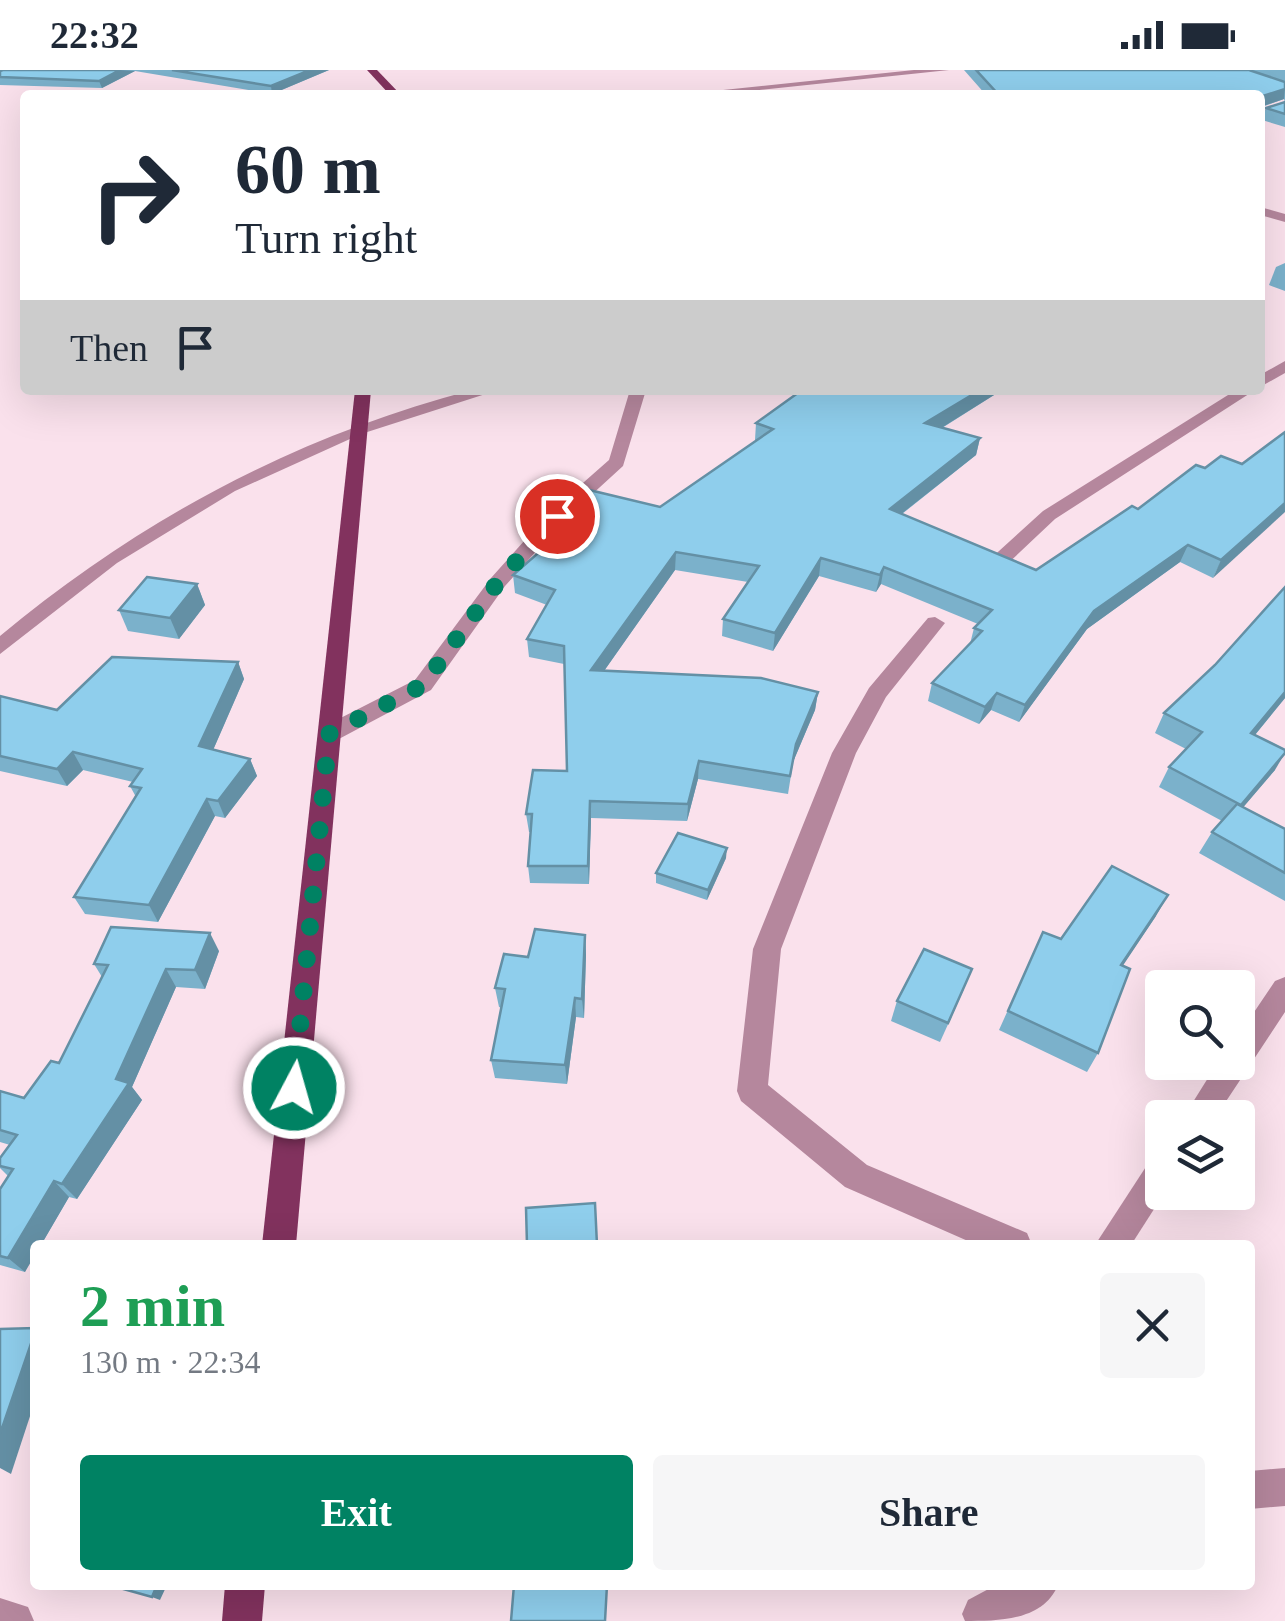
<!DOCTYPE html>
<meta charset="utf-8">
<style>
body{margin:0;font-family:"Times New Roman",serif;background:#f6f6f7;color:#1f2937;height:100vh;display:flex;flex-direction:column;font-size:38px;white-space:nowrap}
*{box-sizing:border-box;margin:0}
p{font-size:32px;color:#747a83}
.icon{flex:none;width:55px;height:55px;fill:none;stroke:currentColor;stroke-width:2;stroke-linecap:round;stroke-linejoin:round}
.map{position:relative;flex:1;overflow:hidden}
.side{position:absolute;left:30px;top:1170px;width:1225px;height:350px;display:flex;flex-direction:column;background:#fff;border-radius:10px;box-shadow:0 10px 40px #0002}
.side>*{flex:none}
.top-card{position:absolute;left:20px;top:20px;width:1245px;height:305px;border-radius:10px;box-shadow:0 10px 40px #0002;background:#fff;color:#1f2937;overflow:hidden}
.fabs{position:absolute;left:1145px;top:900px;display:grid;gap:20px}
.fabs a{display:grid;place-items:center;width:110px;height:110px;border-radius:10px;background:#fff;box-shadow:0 10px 40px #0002;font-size:50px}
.pin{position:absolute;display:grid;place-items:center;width:85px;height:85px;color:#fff;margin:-42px;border:5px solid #fff;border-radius:50%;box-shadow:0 2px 10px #0007}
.me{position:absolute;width:110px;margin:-55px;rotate:6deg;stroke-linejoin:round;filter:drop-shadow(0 0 8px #0008)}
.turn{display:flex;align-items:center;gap:35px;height:210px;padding:0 50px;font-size:45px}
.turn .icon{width:130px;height:130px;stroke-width:2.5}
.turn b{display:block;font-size:70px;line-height:85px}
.then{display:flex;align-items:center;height:95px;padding:0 50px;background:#0003;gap:20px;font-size:38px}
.round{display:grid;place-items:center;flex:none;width:105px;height:105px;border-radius:10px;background:#f6f6f7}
.summary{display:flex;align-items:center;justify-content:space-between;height:170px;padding:0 50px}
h1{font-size:60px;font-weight:700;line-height:75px;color:#1e9e55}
.action{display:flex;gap:20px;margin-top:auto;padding:20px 50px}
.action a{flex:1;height:115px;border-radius:10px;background:#008263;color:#fff;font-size:40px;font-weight:700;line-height:115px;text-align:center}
.action a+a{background:#f6f6f7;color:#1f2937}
.status{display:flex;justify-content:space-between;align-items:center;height:70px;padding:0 50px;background:#fff;direction:ltr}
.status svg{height:28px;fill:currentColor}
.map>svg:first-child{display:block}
</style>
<div class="status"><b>22:32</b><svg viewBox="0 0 49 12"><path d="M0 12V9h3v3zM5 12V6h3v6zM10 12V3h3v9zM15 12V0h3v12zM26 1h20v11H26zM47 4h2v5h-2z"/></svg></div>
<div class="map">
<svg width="1285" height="1551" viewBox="0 0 1285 1551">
<rect width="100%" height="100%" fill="#fae1ec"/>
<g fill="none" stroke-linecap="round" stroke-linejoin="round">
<g fill="#b5879d" fill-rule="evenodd">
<polygon points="914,0 949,0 711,25 675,25"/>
<polygon points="1285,33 1285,39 1260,47 1260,41"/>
<polygon points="1260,137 1285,144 1285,152 1260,145"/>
<polygon points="1285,291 1285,303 1260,317 1260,305"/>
<path d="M472 320H498L361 364 235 421 117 493 0 584V566C141 449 294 367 472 320Z"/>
<polygon points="630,320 646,320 623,396 564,450 505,516 431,620 337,670 321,670 318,664 321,658 415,610 491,508 550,442 609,390"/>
<polygon points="1236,320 1255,320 1055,449 1002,499 988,499 988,491 1043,441"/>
<polygon points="935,547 945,553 886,627 856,683 781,879 768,1015 867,1095 1027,1163 1032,1175 977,1175 845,1117 741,1031 737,1021 753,879 832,683 869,618 928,548"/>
<polygon points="1285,907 1285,942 1215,1048 1183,1048 1218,992 1238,992 1238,966 1275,911"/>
<polygon points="1162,1085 1165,1122 1131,1175 1095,1175 1151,1089"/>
<polygon points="1285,1398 1285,1436 1250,1439 1250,1401"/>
<path d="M996 1515H1058C1043 1551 998 1551 965 1551L962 1544 968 1530Z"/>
<polygon points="0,1528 28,1537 34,1551 0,1551"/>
</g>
<g fill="#82325e" fill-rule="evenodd">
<polygon points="367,0 377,0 401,25 390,25"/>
<polygon points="355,320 371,320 296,1175 262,1175"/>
<polygon points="225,1515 265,1515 262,1551 222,1551"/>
</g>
</g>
<g fill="#7bb1cb">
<polygon points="3,0 329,0 272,24 135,1 102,18 0,15 0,1"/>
<polygon points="964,0 1285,0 1285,57 1262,50 1266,38 1285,32 1284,29 1262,37 1260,41 1260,25 986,25"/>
<polygon points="1285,193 1285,221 1269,215 1276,197"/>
<polygon points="802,320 1002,320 942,358 980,368 976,385 902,444 1036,500 1205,398 1242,394 1285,362 1213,508 1180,492 1087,559 1019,652 991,640 979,654 928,631 932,613 970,574 974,558 978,554 881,514 876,522 819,506 773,581 722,566 723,549 748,512 675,500 604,601 818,622 815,640 793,692 788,724 698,709 687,751 591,748 589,814 530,813 528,796 531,762 529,762 526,744 567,701 564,594 529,587 527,569 547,535 515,523 513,505 536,486 535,476 660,437 757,371 755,370 756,353"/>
<polygon points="197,514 205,535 179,569 128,561 119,540"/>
<polygon points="1285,517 1285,628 1255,665 1275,700 1243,737 1285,759 1285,831 1199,783 1212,762 1222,751 1159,717 1169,697 1186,679 1155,663 1164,643 1215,595"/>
<polygon points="238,592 244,609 213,680 250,689 257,706 225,748 215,746 158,852 85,844 74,827 136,727 130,716 133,712 83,700 67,716 0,701 0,626 57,640"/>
<polygon points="726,788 707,830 656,813 656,803"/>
<polygon points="1156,846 1122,896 1098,983 1087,1002 999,960 1043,862 1061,869"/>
<polygon points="585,865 586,885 584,948 576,947 567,1014 495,1008 491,990 502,938 499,937 495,918 528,887"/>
<polygon points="219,881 205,919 176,917 132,1017 142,1030 77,1129 69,1127 41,1175 35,1175 25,1202 0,1195 0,1119 8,1106 0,1098 0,1088 10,1075 0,1072 0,1021 24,1028 59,993 102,907 94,894"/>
<polygon points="964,919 940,972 891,951 897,931"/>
</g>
<g fill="#6490a5">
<polygon points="120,0 135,1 102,18 99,11"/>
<polygon points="310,0 329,0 272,24 271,16"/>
<polygon points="1285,19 1284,29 1260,37 1263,26"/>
<polygon points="980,320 1002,320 922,370 925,353"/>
<polygon points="980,368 976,385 886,456 890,439"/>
<polygon points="1285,433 1285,442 1213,508 1221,490"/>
<polygon points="1188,475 1180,492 1087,559 1019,652 1025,635 1094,541"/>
<polygon points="676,482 675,500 592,618 591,600"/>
<polygon points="821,488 819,506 773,581 775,563"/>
<polygon points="884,497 881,514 876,522 880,505"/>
<polygon points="197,514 205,535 179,569 170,548"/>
<polygon points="238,592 244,609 207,694 199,676"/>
<polygon points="818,622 815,640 793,692 788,724 796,674"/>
<polygon points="1285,622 1285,628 1240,683 1251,663"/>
<polygon points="997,623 991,640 979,654 985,637"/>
<polygon points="73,682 83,700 67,716 57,699"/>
<polygon points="1285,683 1275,700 1229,754 1241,735"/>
<polygon points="250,689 257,706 225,748 218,731"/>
<polygon points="699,691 698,709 687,751 688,734"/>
<polygon points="207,729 215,746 158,852 149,835"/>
<polygon points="590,731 591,748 589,814 588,796"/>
<polygon points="727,778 726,788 707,830 708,820"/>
<polygon points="1168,825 1156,846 1110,915 1121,895"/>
<polygon points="210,863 219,881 205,919 195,900"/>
<polygon points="585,865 586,885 584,948 582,929"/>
<polygon points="166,899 176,917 132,1017 142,1030 77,1129 62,1114 116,1009"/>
<polygon points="575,928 576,947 567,1014 565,995"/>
<polygon points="54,1111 69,1127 41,1175 35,1175 35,1185 25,1202 8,1188"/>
<polygon points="35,1262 35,1331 11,1404 0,1398 0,1364"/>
<polygon points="157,1515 167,1515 160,1530 152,1527"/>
</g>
<g fill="#8fceec" stroke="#6490a5" stroke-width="2.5">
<polygon points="3,0 120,0 99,11 0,7 0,1"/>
<polygon points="172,0 310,0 271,16"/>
<polygon points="976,0 1249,0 1285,12 1285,19 1263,26 1262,37 1260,37 1260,25 1218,25 1211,23 1204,25 999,25"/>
<polygon points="1285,32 1285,44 1266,38"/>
<polygon points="802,320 980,320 925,353 980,368 890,439 1036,500 1132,436 1138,439 1196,395 1205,398 1221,386 1242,394 1285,362 1285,433 1221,490 1188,475 1094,541 1025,635 997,623 985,637 932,613 982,561 974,558 992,540 884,497 880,505 821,488 775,563 723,549 759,496 676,482 591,600 761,608 818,622 796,674 790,706 699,691 688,734 590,731 588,796 528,796 532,744 526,744 533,700 567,701 564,576 527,569 555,520 513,505 544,478 535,476 585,419 660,437 773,359 756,353"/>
<polygon points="147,507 197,514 170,548 119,540"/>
<polygon points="1285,517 1285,622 1251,663 1285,680 1285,683 1241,735 1169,697 1202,662 1164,643 1215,595"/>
<polygon points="112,587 238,592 199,676 250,689 218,731 207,729 149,835 74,827 141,718 130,716 142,699 73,682 57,699 0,686 0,626 57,640"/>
<polygon points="1237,734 1285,759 1285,803 1212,762"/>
<polygon points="678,763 727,778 708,820 656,803"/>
<polygon points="1112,796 1168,825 1121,895 1130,899 1098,983 1008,941 1043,862 1061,869"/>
<polygon points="111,857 210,863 195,900 166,899 116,1009 129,1013 62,1114 54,1111 8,1188 0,1186 0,1119 13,1099 0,1096 0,1088 17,1065 0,1060 0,1021 24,1028 51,991 59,993 108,895 94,894"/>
<polygon points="535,859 585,865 582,929 575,928 565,995 491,990 505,919 495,918 504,884 528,887"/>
<polygon points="924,879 972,899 948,953 897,931"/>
<polygon points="595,1133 597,1175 527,1175 526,1138"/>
<polygon points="35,1258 35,1262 0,1364 0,1259"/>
<polygon points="109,1515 157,1515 152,1527"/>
<polygon points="514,1515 607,1515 605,1551 511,1551"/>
</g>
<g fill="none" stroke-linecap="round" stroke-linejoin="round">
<polyline stroke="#008263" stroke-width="18" stroke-dasharray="0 32.4" points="294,1018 329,664 423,615 498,512 557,446"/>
</g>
</svg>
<div class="fabs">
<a><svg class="icon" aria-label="search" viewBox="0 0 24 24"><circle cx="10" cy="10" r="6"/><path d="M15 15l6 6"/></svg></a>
<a><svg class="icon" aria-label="layers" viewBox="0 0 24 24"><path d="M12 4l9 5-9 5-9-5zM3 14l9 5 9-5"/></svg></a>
</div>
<div class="pin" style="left:557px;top:446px;background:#d93025"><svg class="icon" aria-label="arrive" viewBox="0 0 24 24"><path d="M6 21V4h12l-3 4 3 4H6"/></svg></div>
<svg class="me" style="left:294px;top:1018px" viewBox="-20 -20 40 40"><circle r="17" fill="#008263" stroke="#fff" stroke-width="3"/><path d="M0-11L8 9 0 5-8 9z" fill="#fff"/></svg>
<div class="top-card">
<div class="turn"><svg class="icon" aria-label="right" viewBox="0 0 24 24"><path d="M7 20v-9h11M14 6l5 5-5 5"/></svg><div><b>60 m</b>Turn right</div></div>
<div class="then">Then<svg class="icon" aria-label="arrive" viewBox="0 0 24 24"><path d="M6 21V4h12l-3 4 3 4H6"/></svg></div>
</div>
<section class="side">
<div class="summary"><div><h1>2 min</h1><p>130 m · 22:34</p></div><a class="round"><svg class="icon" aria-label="close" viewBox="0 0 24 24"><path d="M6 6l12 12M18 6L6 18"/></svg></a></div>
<div class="action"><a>Exit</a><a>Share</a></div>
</section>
</div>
